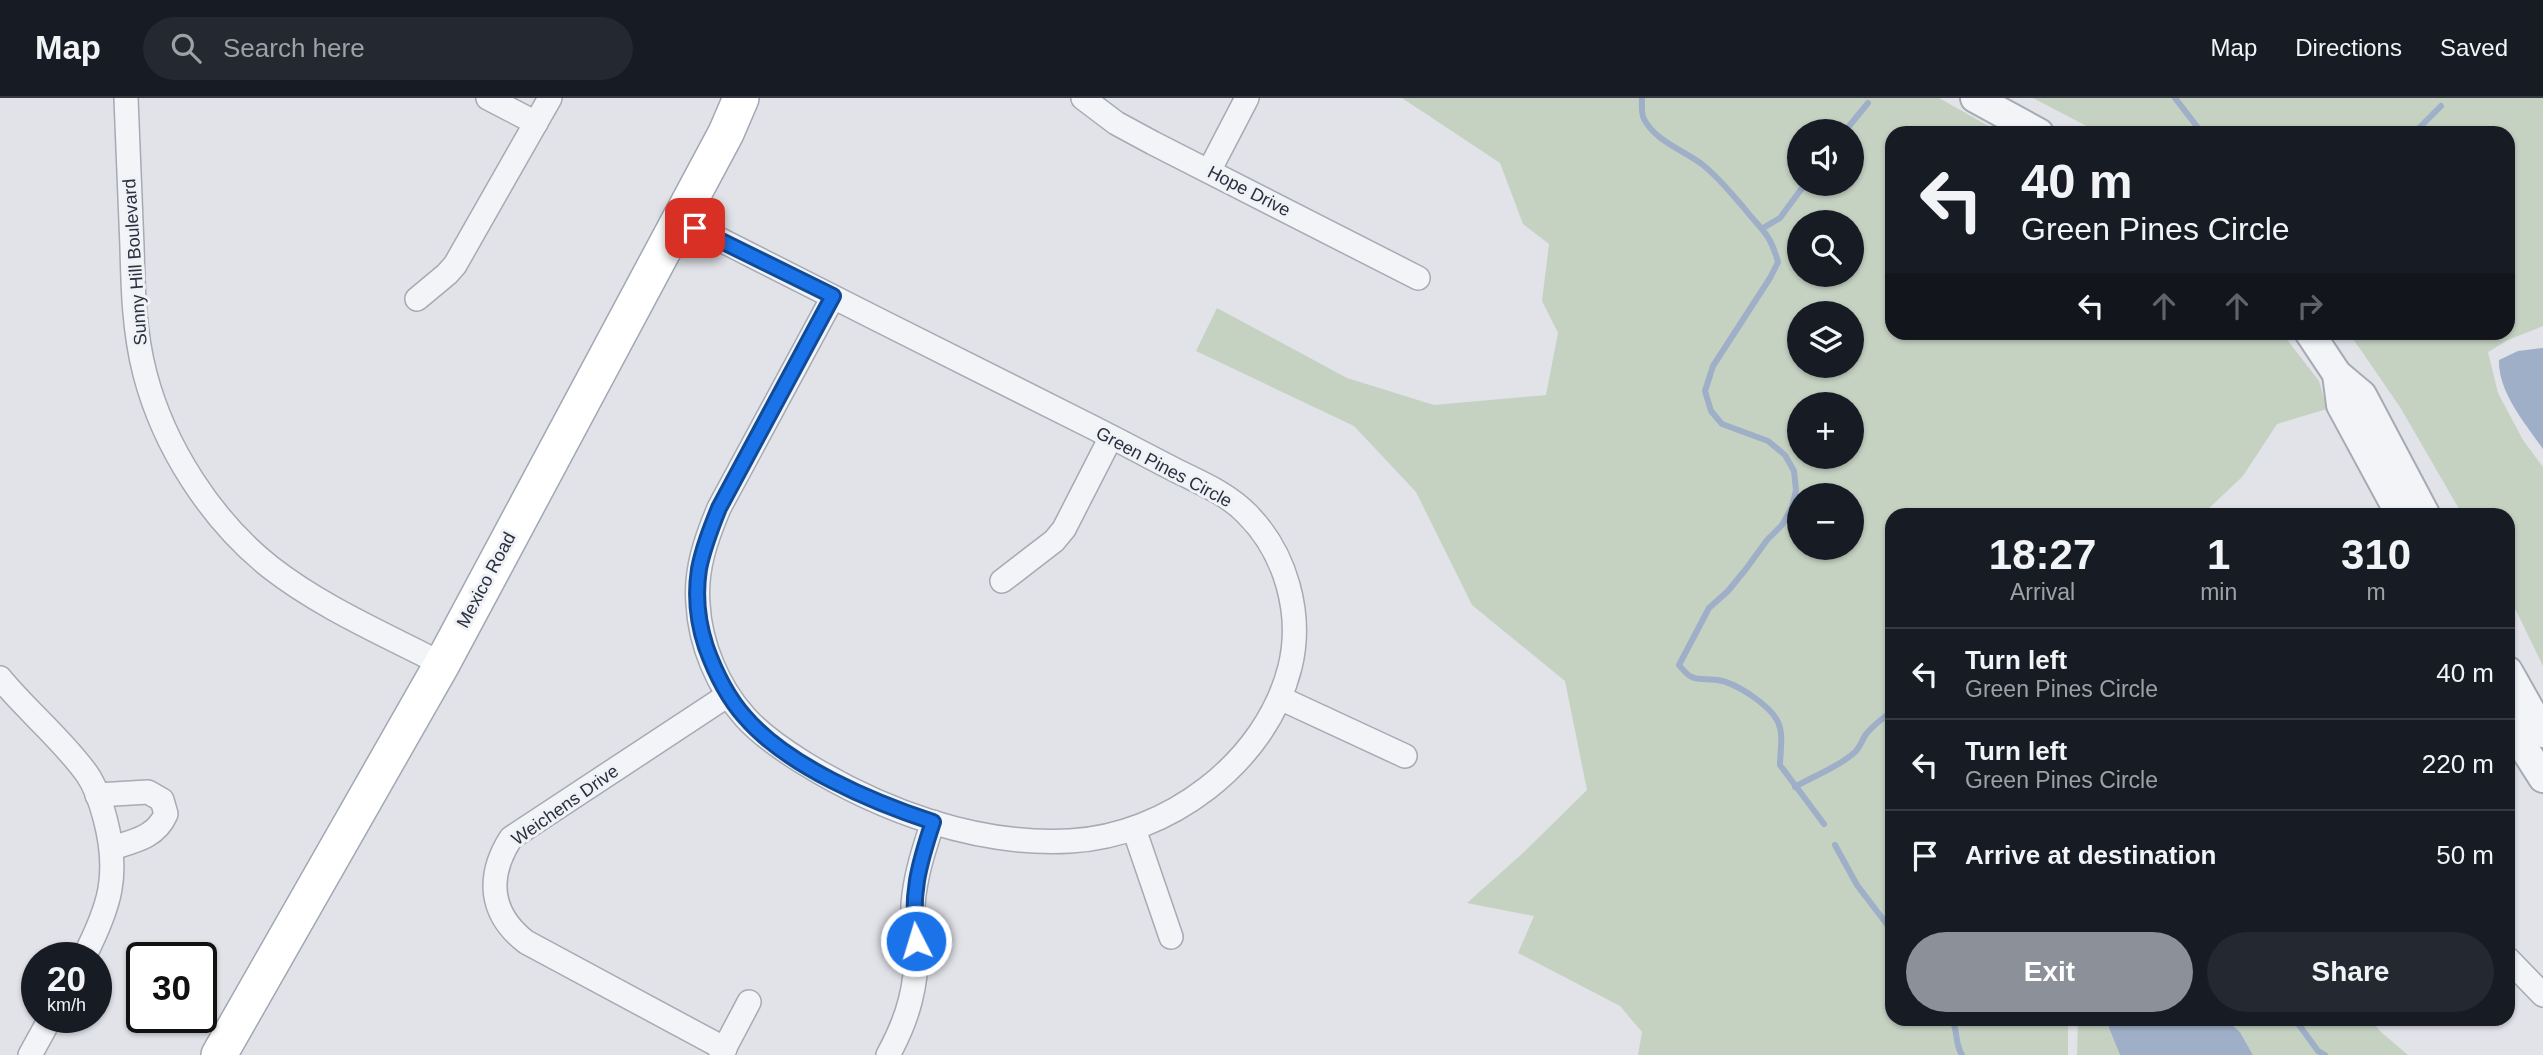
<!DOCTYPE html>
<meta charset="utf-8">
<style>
body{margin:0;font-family:Helvetica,sans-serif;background:#242831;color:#f1f3f6;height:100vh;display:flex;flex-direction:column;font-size:26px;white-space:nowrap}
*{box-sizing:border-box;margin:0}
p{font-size:23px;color:#9ea1a6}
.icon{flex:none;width:38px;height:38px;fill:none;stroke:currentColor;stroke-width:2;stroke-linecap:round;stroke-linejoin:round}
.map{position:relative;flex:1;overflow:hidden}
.drawer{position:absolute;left:1885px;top:410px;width:630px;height:518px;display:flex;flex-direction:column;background:#171b24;border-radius:21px;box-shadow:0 2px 5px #0004}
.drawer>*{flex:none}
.guide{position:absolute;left:1885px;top:28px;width:630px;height:214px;border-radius:21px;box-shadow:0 2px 5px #0004;background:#171b24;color:#f1f3f6;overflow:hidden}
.tools{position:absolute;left:1787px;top:21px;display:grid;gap:14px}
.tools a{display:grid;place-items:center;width:77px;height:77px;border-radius:50%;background:#171b24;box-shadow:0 2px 5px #0004;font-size:35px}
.speed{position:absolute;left:21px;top:844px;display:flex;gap:14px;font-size:35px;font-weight:700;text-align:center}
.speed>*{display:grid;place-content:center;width:91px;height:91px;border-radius:50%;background:#171b24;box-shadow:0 2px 5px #0004;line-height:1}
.speed small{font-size:18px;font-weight:400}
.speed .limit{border:4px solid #111;border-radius:10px;background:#fff;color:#111}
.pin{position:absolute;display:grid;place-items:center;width:60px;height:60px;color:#fff;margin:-30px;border-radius:14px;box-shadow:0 4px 10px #0006}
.me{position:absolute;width:77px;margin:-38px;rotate:355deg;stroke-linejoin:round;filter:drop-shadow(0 0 5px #0008)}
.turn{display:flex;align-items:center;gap:24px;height:147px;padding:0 21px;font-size:32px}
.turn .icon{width:91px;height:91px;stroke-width:2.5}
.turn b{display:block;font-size:49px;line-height:60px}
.lanes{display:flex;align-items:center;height:66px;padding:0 21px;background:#0003;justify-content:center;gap:35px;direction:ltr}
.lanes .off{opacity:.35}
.eta{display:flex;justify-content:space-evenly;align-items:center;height:119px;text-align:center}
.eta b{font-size:42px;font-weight:600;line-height:49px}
.primary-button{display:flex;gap:14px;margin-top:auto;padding:14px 21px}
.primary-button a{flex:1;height:80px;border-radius:42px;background:#8c9099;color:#fff;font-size:28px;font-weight:600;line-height:80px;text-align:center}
.primary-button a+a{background:#242831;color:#f1f3f6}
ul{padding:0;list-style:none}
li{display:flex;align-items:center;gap:21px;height:91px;padding:0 21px;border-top:2px solid #363941}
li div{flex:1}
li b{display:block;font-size:26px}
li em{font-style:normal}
header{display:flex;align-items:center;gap:42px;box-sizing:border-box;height:98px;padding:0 35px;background:#171b24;border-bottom:2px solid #363941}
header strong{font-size:33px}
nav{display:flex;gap:38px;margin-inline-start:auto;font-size:24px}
.search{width:490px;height:63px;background:#242831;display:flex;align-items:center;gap:18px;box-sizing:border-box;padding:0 24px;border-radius:38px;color:#9ea1a6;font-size:26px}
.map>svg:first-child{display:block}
</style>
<header>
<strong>Map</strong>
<div class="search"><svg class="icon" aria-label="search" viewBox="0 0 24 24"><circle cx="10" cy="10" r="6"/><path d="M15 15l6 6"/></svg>Search here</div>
<nav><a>Map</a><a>Directions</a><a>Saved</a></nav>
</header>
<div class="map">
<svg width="2543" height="957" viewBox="0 0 2543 957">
<rect width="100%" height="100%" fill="#e1e3e9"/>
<g fill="#c5d2c2" fill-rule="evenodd">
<path d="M1402 0H1939L2001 35H1892V234L2282 235 2319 283 2327 311 2277 326 2243 378 2203 416H1892V920L2068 921V957H1638L1642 934 1620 908 1518 855 1534 818 1467 805 1524 754 1587 692 1565 583 1472 507 1416 394 1354 328 1196 253 1217 210 1347 280 1434 307 1546 297 1558 235 1542 203 1549 146 1523 126 1500 65ZM1799 33H1852V86H1799ZM1799 124H1852V177H1799ZM1799 215H1852V268H1799ZM1799 306H1852V359H1799ZM1799 397H1852V450H1799Z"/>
<polygon points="2033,0 2543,0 2543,228 2508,242 2488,254 2498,295 2523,342 2543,369 2543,568 2508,496 2508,416 2462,416 2400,309 2349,235 2508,234 2508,35 2100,35"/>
<polygon points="2078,921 2107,921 2109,930 2120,957 2077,957"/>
<polygon points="2225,921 2370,921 2381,934 2408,957 2253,957 2240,934"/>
</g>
<g fill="#9eafc7">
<path d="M2543 250V351C2525 325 2498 294 2499 262L2518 253Z"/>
<polygon points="2107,921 2225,921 2240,934 2253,957 2120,957 2109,930"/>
</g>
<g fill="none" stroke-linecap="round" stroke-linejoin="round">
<g stroke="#9eafc7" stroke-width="6">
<path d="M1642 0C1642 6 1641 16 1644 21 1655 43 1685 53 1703 67 1719 80 1731 95 1744 110 1762 133 1769 133 1778 164L1770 180 1713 268 1705 293 1711 313 1722 326 1768 343 1785 357 1794 373 1796 392 1792 409 1782 427 1767 442 1746 471 1728 493 1709 510 1679 567C1693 585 1697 580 1717 582 1735 584 1770 607 1778 624 1784 637 1780 653 1780 667L1824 726"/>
<polyline points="2175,0 2202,35"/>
<polyline points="1845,33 1868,5"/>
<polyline points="2414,35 2441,8"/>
<polyline points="1763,130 1780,120 1805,86"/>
<path d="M1795 689C1815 677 1837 670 1854 655 1860 650 1862 642 1866 636 1874 627 1882 620 1892 614"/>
<polyline points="1835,747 1857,787 1892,833"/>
<path d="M1951 920C1959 934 1954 944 1962 957"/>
<polyline points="2294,920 2318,953 2325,957"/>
</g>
<g stroke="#a6aab3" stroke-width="26">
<g id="minor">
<path d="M126 0C128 50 130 99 132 149 133 191 134 234 145 276 164 349 211 422 270 469 321 509 384 536 442 566"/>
<polyline points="488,0 536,25"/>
<polyline points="1083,0 1116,25 1153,45 1418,180"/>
<polyline points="1209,73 1247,0"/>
<path d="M680 122 711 137C836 201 963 264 1088 327 1118 342 1148 358 1177 373 1201 385 1228 396 1247 416 1286 455 1303 516 1290 569 1266 665 1167 738 1070 743 977 748 882 713 804 665 783 652 761 637 745 619 718 589 700 546 698 506 695 472 706 441 719 410L833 199"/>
<polyline points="417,201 447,176 455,167 550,0"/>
<polyline points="1002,483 1054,443 1064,431 1111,339"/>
<path d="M0 580C27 613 62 641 87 676 96 689 101 705 105 720 120 777 110 808 84 859"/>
<polyline points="1280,600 1405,658"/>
<path d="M97 697 148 694 162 702 166 716C156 739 135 743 112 750"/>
<polyline points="1134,731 1171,839"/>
<polyline points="2508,861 2543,897"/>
<path d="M725 951 526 844C490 816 486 779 511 740L728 597"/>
<polyline points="30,957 51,919"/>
<polyline points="721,957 749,904"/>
<path d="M888 957C908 921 918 886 916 844 915 832 912 819 913 807 915 778 924 751 933 724"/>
</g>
</g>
<g stroke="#a6aab3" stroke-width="32">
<g id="tertiary">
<polyline points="1975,0 2039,35"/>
<polyline points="2309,234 2337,276 2362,297 2425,416"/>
<polyline points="2337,276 2341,307 2400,416"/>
<polyline points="2508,573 2543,635"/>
<polyline points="2508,625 2543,680"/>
</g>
</g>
<g stroke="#a1a7b4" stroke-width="38">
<polyline id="primary" points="219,957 442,566 726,35 741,0"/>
</g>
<use href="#minor" stroke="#f3f4f7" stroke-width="23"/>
<use href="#tertiary" stroke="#f3f4f7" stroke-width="28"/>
<use href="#primary" stroke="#fff" stroke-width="35"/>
</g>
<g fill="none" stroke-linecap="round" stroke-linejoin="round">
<g stroke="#114b97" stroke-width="18">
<path id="route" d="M695 130 833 198 719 410C711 430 703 450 699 471 695 497 698 525 706 549 715 574 727 599 745 619 787 668 872 704 933 724 918 769 911 796 916 843"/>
</g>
<use href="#route" stroke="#1a73e8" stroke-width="12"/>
</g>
<g text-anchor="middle" stroke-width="6" stroke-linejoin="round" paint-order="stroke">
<g font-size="18" fill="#2a3040" stroke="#f0f2f6">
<text transform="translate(1249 93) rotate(27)" y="6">Hope Drive</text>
<text transform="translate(135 164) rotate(-94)" y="6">Sunny Hill Boulevard</text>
<text transform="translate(1164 369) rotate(28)" y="6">Green Pines Circle</text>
<text transform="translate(486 482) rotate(-62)" y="6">Mexico Road</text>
<text transform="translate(565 707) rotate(-35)" y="6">Weichens Drive</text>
</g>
</g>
</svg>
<div class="tools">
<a><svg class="icon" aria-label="sound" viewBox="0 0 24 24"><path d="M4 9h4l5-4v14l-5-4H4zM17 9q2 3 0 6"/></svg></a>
<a><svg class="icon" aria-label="search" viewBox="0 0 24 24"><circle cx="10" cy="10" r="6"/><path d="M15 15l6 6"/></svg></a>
<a><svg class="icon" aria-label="layers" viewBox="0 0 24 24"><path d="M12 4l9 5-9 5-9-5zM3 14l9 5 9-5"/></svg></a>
<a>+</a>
<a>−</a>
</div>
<div class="speed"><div>20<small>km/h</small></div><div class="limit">30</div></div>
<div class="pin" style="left:695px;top:130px;background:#d93025"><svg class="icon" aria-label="arrive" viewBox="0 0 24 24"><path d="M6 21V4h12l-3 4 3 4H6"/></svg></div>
<svg class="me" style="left:916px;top:843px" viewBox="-20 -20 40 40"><circle r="17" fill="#1a73e8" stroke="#fff" stroke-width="3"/><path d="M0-11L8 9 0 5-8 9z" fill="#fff"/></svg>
<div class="guide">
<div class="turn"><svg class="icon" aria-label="left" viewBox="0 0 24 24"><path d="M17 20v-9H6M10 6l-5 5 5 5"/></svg><div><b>40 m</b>Green Pines Circle</div></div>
<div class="lanes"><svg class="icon" aria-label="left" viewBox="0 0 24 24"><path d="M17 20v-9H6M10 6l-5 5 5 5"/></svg><svg class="icon off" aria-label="ahead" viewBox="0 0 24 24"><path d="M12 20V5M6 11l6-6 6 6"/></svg><svg class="icon off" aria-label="ahead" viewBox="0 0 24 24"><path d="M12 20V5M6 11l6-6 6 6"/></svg><svg class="icon off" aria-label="right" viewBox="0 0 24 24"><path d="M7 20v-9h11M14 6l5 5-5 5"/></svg></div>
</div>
<section class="drawer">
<div class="eta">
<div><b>18:27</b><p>Arrival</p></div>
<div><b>1</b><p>min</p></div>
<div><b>310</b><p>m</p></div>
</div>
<ul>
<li><svg class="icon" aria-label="left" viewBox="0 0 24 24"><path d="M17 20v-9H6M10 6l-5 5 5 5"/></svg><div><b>Turn left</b><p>Green Pines Circle</p></div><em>40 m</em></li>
<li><svg class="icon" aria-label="left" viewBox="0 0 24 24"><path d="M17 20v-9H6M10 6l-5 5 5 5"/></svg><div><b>Turn left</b><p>Green Pines Circle</p></div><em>220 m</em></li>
<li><svg class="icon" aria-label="arrive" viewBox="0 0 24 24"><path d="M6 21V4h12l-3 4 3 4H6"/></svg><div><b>Arrive at destination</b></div><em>50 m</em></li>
</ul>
<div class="primary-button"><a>Exit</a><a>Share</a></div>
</section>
</div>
